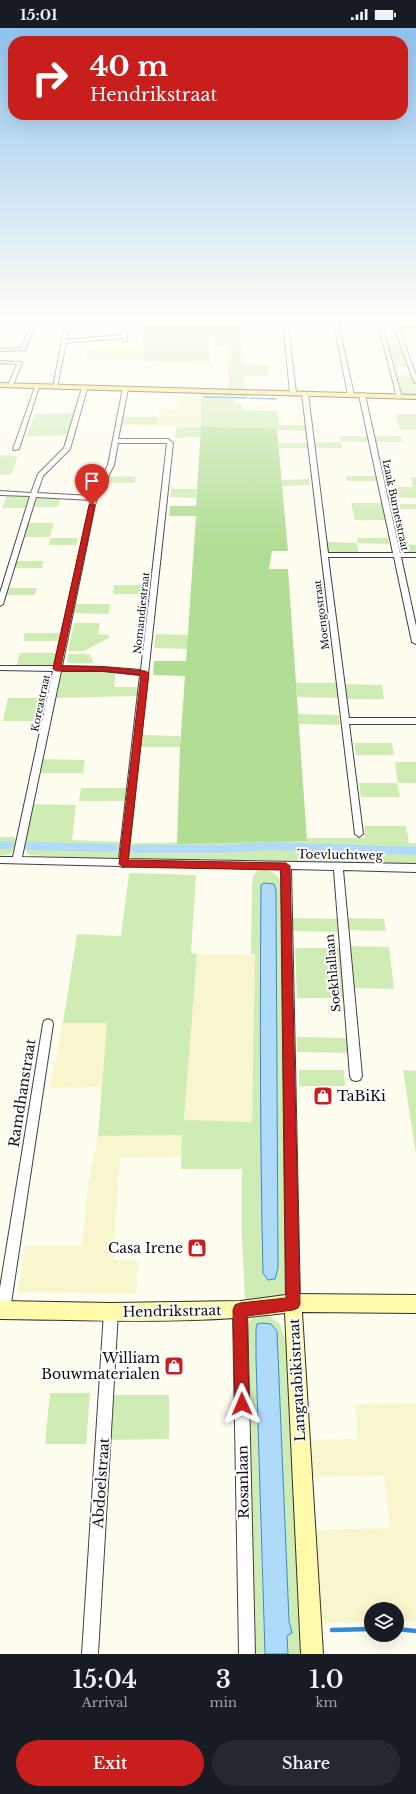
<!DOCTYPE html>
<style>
body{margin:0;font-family:"Libre Baskerville",serif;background:#242831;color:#f1f3f6;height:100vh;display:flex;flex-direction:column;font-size:15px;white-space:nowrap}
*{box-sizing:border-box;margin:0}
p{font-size:13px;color:#9ea1a6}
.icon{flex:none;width:22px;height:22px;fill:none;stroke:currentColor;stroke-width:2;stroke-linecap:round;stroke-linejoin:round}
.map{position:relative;height:1626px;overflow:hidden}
.side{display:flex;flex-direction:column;background:#171b24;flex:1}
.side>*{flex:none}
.hud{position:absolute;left:8px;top:8px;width:400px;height:84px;border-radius:16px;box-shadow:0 4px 16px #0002;background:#c81e1c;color:#fff;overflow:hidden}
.tools{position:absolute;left:364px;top:1574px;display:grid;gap:8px}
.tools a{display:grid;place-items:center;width:40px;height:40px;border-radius:50%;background:#171b24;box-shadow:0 4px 16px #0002;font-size:20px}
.pin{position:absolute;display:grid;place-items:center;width:34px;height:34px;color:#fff;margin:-41px -17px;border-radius:50% 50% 50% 0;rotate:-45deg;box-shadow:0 0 4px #0007}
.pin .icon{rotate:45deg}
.me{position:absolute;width:44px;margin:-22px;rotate:359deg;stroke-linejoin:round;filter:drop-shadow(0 0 3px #0008)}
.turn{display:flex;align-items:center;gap:14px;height:84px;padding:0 16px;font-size:18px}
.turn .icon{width:52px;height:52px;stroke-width:2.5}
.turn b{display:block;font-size:28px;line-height:34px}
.eta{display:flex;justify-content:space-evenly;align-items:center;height:68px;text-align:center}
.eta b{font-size:24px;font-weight:600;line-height:28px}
.button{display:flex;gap:8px;margin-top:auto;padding:8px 16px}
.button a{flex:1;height:46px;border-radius:24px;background:#c81e1c;color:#fff;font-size:16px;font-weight:600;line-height:46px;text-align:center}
.button a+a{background:#242831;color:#f1f3f6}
.status{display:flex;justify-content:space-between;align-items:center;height:28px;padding:0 20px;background:#171b24;direction:ltr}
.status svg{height:11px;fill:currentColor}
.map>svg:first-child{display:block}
</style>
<div class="status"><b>15:01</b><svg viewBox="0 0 49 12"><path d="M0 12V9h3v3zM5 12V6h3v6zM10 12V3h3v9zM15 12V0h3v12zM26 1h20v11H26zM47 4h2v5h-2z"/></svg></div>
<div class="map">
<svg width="416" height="1626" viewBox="0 0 416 1626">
<rect width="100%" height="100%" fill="#fffdef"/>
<g fill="#f7f6cd">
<polygon points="87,319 145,320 144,333 86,332"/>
<polygon points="178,369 201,369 201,399 156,399 160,380 177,381"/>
<polygon points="197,926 255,926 252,1094 184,1093"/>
<polygon points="107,994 102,1059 50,1060 63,995"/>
<polygon points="182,1107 182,1129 120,1130 113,1232 138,1233 136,1266 18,1264 25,1218 82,1218 88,1156 98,1108"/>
<polygon points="416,1375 416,1593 397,1593 397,1581 371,1581 371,1594 321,1595 314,1502 390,1500 384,1447 313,1449 310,1412 358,1411 355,1376"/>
</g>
<g fill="#cfecb5" fill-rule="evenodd">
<polygon points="142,291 241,291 240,308 244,337 268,337 269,348 244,348 244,362 229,362 228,318 214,318 213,308 208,308 211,336 144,333"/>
<polygon points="378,291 416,291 416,302 396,302 393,293 379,293"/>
<polygon points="389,317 402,317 409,339 395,339"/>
<polygon points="397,347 411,347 416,358 416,367 402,366"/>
<polygon points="203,365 249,365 248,370 203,369"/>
<polygon points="201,370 234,371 234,375 242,376 242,382 278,383 279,397 306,397 306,403 201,398"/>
<polygon points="75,385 69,407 26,409 35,386"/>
<polygon points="395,386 416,386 416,402 400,402"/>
<polygon points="122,389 158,389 157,397 121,396"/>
<polygon points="177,399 201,399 200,409 175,410"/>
<polygon points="340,408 369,408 370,414 341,413"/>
<polygon points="372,408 401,408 403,414 374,414"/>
<polygon points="341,414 342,420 313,420 312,415"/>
<polygon points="279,415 308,415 309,420 279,420"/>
<polygon points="0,427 18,428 11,447 0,447"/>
<polygon points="108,448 136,449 134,455 104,454"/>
<polygon points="346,448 377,448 379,453 347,453"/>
<polygon points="411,449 416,449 416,470 388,469 385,459 413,459"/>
<polygon points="309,451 310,457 282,458 281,452"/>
<polygon points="171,461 197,461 196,470 170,469"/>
<polygon points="7,467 29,468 27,480 2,480"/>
<polygon points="37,469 61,469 58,479 32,479"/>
<polygon points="351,475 383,475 387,492 355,492"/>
<polygon points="390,476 416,476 416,481 392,481"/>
<polygon points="27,495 54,495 50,509 23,509"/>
<polygon points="50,510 78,510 76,517 49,517"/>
<polygon points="357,510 388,510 389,516 358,515"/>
<polygon points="324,514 357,515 359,526 327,525"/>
<polygon points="397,516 416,517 416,526 399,525"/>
<polygon points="17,533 44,533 42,540 15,540"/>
<polygon points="114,557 146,557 145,566 113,566"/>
<polygon points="8,560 37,560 35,567 6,567"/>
<polygon points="73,576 110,576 109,586 71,585"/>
<polygon points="74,595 100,595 98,606 109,607 109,610 84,623 68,623"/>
<polygon points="25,605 62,605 60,613 23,613"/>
<polygon points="156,606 188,607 187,621 154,620"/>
<polygon points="20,625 57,625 54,638 16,639"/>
<polygon points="69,626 89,626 93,632 93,635 67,635"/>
<polygon points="65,643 116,644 114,659 140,659 139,668 54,670 60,645"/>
<polygon points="296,655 337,655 339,670 297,669"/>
<polygon points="342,656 382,657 384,671 344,671"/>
<polygon points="8,670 48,670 43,693 3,693"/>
<polygon points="298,686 339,687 340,697 299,696"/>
<polygon points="141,707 180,708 180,719 140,719"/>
<polygon points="354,715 392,715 394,727 356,727"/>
<polygon points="41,731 85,732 83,745 39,745"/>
<polygon points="395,734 416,734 416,755 398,755"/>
<polygon points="359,755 397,755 400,769 361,769"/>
<polygon points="81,760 127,760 126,773 79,773"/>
<polygon points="32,776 76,777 72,812 122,814 120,827 114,832 29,827 24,820"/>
<polygon points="364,798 406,798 409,815 416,815 416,838 200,831 199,834 133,831 128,828 130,818 134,815 306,813 306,810 365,810"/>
<polygon points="0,809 13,809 16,811 15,819 11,826 0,828"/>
<path d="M258 841C270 842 276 844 282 855L287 1259 284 1266 279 1270 245 1273 242 1209V1141H181L182 1107 98 1108 107 995H63L77 906 121 908 129 845 196 847 191 925 197 926 184 1092 252 1094 255 926H251L252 857 253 849ZM261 857 276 862 278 1240 275 1251 261 1150Z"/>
<polygon points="293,890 338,891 340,904 293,903"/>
<polygon points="344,890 384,891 386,903 346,902"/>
<polygon points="346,918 389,919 394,961 350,960"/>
<polygon points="295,920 341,920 346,970 297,970"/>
<polygon points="297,1009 350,1010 349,1025 297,1024"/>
<polygon points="299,1042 344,1042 345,1058 299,1058"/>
<polygon points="403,1042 416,1043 416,1126"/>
<polygon points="266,1286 280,1296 287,1317 305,1626 288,1626 287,1608 291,1597 289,1593 277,1303 260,1487 265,1626 252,1626 246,1298 255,1287"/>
<polygon points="50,1365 90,1365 86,1416 45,1416"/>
<polygon points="110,1367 169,1367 169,1411 107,1412"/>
</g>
<polygon fill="#b1de94" points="201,398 277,401 288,523 272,523 269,541 288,541 307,813 177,816 180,719 185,648 153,647 154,633 186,633 196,488 169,488 170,478 196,478"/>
<g fill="#b0dafa" stroke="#328bd6">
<path d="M264 855 274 856 276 862 278 1240 275 1251 268 1252 263 1245C260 1116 260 986 261 857Z"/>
<polygon points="262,1295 271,1296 277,1303 289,1593 292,1605 287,1608 288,1626 265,1626 256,1330 256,1301 257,1296"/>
</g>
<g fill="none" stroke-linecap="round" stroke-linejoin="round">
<g stroke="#328bd6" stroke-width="1.5">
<polyline points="204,369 246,370"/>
<polyline points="250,370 276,371"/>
</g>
<g stroke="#328bd6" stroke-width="4.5">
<polyline points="397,1601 416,1603"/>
<polyline points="332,1602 371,1601"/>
</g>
<g fill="#b0dafa" fill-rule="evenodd">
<polygon points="0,813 10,813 15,817 10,821 0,821"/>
<polygon points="29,814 114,816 119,820 114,824 29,822 24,818"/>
<polygon points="271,814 416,819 416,827 271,822 218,825 135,825 131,824 130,821 131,818 135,817 218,817"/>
</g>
<g stroke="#414141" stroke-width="2">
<g id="street">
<polygon points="34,291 38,291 25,322 0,323 0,321 21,320"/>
<polygon points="69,291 73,291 66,312 122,307 121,291 125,291 127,313 123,314 122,310 66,315 57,359 55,360 53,359 64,303"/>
<polygon points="283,291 287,291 296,365 293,367 290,365"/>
<polygon points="333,291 337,291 354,367 351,369 348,367"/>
<polygon points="391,291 395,291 416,347 416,355 414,354"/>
<polygon points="377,292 381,293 402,370 397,369"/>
<polygon points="0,333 20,334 22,335 12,359 8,358 17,336 0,335"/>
<polygon points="37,358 39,359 19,421 14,422 13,421 35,359"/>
<path d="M82 360 87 361 70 421 43 448 37 465 92 468 108 437 123 360 128 361 118 411H168L173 415 128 831 416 836V844L343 842 362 1048 360 1052 356 1053 352 1052 350 1048 334 842 291 841 300 1275 298 1280 293 1282 288 1280 286 1275 281 841 127 838 123 839 119 838 0 835V829H13L53 643 0 642V638H54L91 472 36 469 3 576 0 578V565L30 468 0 467V463L31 465 38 446 64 420ZM118 415H167L141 642 103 639 62 638 95 477 97 470 114 437ZM61 643H103L140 647 119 831 22 829Z"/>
<polygon points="305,364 308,366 328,525 393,525 359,367 362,365 365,367 400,525 416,525 416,529 401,529 416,598 416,616 412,614 394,529 328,529 349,690 416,690 416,696 349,696 363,806 359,809 355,806 302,366"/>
<polygon points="48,991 52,993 53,996 10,1282 8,1287 3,1289 0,1287 0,1260 43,996 44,993"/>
<polygon points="240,1275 245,1277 247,1282 255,1626 239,1626 233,1282 235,1277"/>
<polygon points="111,1277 116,1279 118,1284 98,1626 82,1626 104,1284 106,1279"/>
</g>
</g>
<g stroke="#303030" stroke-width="2">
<path id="secondary" d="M293 1266 416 1267V1285L302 1284 323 1626H301L285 1285C191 1297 95 1292 0 1291V1273L111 1275 240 1273Z"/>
</g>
<g stroke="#1f1f1f" stroke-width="2">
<polygon id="primary" points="0,355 416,367 416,371 0,359"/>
</g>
<use href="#street" fill="#fff" fill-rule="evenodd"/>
<use href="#secondary" fill="#fffbaa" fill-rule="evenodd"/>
<use href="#primary" fill="#ffe15f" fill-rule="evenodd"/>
</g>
<linearGradient id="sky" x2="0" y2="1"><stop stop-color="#91c3ef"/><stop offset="0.56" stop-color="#fffef8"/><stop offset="1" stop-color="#fffef8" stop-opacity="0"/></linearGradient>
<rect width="416" height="519" fill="url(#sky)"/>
<polygon fill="#c81e1c" stroke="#821412" points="92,475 95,477 61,638 103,639 145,643 149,645 128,832 286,835 290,838 300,1276 298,1280 293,1282 247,1288 249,1376 247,1381 242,1383 237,1381 235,1376 233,1282 235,1277 240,1275 286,1270 281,842 123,839 119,836 141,647 103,643 57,643 53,641 89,477"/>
<defs>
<g id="shop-square" transform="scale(1)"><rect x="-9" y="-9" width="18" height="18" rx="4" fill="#c81e1c" stroke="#fff"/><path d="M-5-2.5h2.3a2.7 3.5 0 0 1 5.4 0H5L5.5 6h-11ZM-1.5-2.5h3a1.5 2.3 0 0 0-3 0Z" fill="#fff"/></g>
</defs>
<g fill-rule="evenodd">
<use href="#shop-square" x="323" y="1068"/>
<use href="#shop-square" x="197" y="1220"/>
<use href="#shop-square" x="174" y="1338"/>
</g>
<g text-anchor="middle" stroke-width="4" stroke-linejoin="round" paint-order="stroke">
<g font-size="10" fill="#0e0e0e" stroke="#fff">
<text transform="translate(396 477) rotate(78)" y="4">Izaak Burnetstraat</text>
<text transform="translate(141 585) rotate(-84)" y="4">Nomandiestraat</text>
<text transform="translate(321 587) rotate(-97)" y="4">Moengostraat</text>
<text transform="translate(40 675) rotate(-78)" y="4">Koreastraat</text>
</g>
<g font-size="12" fill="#0e0e0e" stroke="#fff">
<text transform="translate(340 827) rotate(1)" y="4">Toevluchtweg</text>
<text transform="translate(333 945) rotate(-95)" y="4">Soekhlallaan</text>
</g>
<g font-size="14" fill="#0e0e0e" stroke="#fff">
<text transform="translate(22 1065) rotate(-81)" y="5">Ramdhanstraat</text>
<text transform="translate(172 1283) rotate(-1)" y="5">Hendrikstraat</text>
<text transform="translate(297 1352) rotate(-93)" y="5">Langatabikistraat</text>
<text transform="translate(243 1454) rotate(-91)" y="5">Rosanlaan</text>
<text transform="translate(101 1455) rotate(-86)" y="5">Abdoelstraat</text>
</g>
<g font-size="14" fill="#0e0e0e" stroke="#fff" text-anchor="end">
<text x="337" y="1073" text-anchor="start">TaBiKi</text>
<text x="183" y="1225">Casa Irene</text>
<text x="160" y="1335">William<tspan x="160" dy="16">Bouwmaterialen</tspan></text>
</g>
</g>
</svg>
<div class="tools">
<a><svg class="icon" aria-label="layers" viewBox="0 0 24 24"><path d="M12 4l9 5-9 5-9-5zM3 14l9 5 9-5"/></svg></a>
</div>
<div class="pin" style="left:92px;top:477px;background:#d93025"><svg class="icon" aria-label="arrive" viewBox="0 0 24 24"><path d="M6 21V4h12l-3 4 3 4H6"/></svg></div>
<svg class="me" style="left:242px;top:1376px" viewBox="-20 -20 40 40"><path d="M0-17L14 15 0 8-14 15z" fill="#c81e1c" stroke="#fff" stroke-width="4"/></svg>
<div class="hud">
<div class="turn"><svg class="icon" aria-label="right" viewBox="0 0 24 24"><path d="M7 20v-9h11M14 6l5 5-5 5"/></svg><div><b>40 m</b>Hendrikstraat</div></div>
</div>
</div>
<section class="side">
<div class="eta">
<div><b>15:04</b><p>Arrival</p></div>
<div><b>3</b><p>min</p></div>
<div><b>1.0</b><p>km</p></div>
</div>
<div class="button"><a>Exit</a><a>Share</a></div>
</section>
